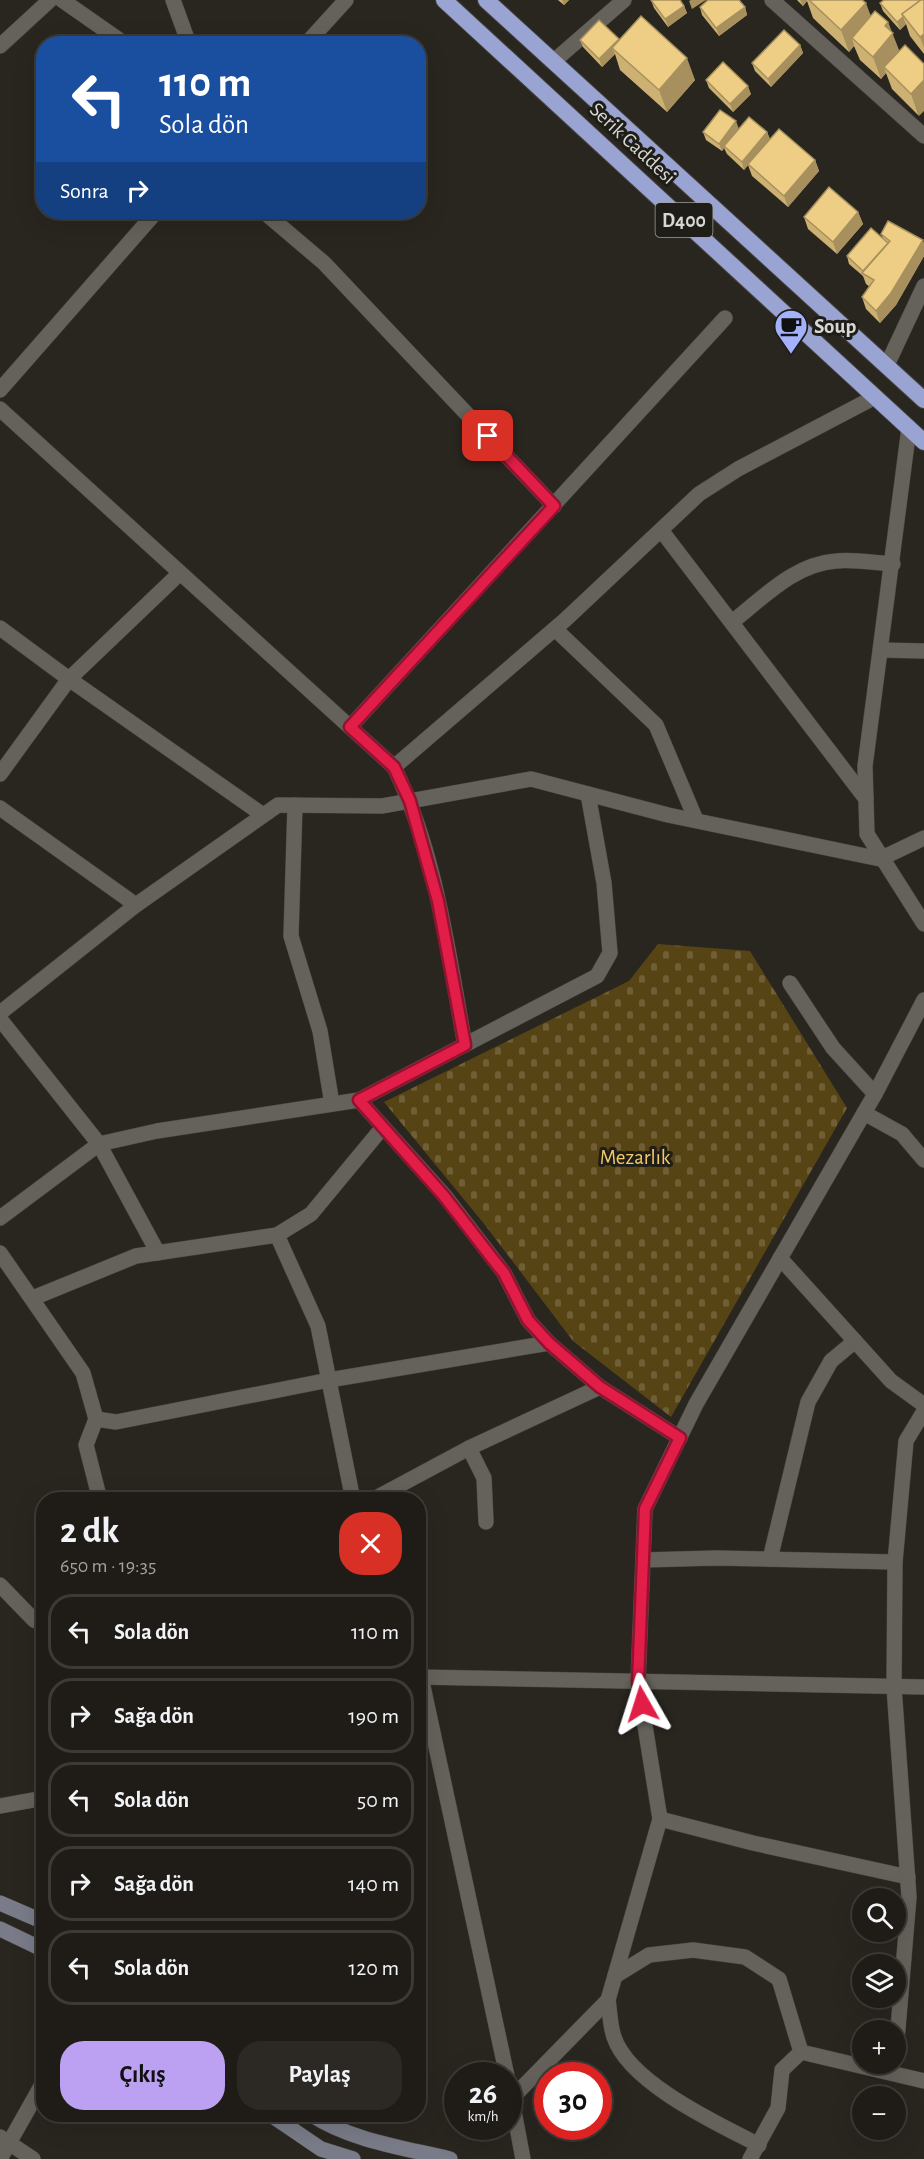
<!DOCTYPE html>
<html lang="tr">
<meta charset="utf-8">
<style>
body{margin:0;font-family:"Alegreya Sans",sans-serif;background:#2c2925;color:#f1f3f6;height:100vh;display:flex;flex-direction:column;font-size:22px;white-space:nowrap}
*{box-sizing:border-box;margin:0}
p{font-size:20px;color:#a1a1a2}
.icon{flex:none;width:33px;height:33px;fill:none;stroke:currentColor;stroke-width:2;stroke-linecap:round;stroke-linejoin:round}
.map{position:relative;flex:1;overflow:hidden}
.details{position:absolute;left:36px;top:1492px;width:390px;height:630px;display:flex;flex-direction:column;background:#1f1c18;border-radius:24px;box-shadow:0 6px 24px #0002,0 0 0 2px #3c3a37}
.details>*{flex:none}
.banner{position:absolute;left:36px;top:36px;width:390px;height:183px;border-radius:24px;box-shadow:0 6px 24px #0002,0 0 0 2px #3c3a37;background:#1a4fa0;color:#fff;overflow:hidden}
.buttons{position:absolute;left:852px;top:1888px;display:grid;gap:12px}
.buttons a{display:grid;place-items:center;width:54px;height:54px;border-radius:50%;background:#1f1c18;box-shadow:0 6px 24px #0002,0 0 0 2px #3c3a37;font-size:30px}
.speed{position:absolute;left:444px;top:2062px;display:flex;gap:12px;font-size:30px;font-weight:700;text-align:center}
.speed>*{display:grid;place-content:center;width:78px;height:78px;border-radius:50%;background:#1f1c18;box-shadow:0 6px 24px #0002,0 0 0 2px #3c3a37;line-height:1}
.speed small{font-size:15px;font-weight:400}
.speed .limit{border:9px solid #d22;background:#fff;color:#111}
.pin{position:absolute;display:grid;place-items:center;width:51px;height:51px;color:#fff;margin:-26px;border-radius:12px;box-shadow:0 3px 9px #0006}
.me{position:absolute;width:66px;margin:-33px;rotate:354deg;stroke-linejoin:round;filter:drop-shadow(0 0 4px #0008)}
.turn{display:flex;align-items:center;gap:21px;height:126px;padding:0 24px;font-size:27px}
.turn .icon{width:78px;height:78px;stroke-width:2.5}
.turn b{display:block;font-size:42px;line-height:51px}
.then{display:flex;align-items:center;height:57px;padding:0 24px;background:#0003;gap:12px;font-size:22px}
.round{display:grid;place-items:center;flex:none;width:63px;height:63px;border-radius:24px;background:#2c2925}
.overview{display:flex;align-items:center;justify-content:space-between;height:102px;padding:0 24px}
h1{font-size:36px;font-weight:700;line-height:45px}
.primary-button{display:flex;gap:12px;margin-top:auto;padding:12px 24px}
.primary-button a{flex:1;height:69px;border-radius:24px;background:#bca0f2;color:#111;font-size:24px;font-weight:700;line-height:69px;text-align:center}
.primary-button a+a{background:#2c2925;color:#f1f3f6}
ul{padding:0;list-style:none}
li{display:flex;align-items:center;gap:18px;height:75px;margin:0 12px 9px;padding:0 12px;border:3px solid #3c3a37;border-radius:24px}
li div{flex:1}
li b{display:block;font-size:22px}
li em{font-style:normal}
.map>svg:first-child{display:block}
</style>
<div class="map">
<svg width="924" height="2159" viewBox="0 0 924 2159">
<defs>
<pattern id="cemetery-stones" width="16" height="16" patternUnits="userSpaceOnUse" patternTransform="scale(1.5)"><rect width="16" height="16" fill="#574415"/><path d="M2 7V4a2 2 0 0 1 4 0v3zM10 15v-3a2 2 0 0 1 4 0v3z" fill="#6f5e36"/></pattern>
</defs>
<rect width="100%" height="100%" fill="#292620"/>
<polygon fill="url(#cemetery-stones)" points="658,944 750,951 847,1108 671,1417 573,1341 485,1225 384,1102 629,981"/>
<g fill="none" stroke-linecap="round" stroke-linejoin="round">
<g stroke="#46433e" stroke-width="16">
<g id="minor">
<polyline points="62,0 125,44"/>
<polyline points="173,0 189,44"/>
<polyline points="772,0 924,136"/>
<polyline points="306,44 346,0"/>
<polyline points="0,46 50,0"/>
<polyline points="554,61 624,0"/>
<polyline points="264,212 324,263 554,506"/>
<polyline points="0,390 156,212"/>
<path d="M0 409 394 767C436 853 448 952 465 1045"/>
<polyline points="909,428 865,766 867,834 924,924"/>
<polyline points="661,530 866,799"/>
<path d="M732 622C763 598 794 564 836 561 854 559 874 563 893 564"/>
<polyline points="0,628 69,679 263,815"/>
<polyline points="555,629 656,725 696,820"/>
<polyline points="881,650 924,651"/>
<polyline points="350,727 725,318"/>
<polyline points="394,767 565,620 699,494 738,469 875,397"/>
<polyline points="0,774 69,679 180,573"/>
<polyline points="295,805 291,936 320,1031 332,1104"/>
<polyline points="0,808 136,905"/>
<polyline points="790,983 833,1048 875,1094"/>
<polyline points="0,1013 136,905 278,805 382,806 531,779 668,815 880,859 924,838"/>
<polyline points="0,1019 99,1144 158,1253"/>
<polyline points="359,1100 445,1196 504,1273 528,1320 549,1343 600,1387 680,1438"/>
<polyline points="864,1113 902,1134 924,1160"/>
<polyline points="0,1218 99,1144 157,1131 359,1100 597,976 610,953 604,883 588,794"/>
<polyline points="277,1235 318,1326 353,1500"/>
<polyline points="0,1253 83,1373 96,1419 86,1445 100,1500"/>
<polyline points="780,1258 891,1381 924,1405"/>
<polyline points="33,1298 136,1256 277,1235 311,1214 383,1127"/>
<polyline points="96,1419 116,1422 329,1380 549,1343"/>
<polyline points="469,1448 484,1478 486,1522"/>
<polyline points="372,1500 469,1448 600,1387"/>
<polyline points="770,1559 808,1402 831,1361 855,1341"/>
<polyline points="643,1560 716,1558 895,1562"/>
<polyline points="0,1585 34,1620 44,1624"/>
<polyline points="418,1677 924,1687"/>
<polyline points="421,1677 507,2076"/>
<polyline points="0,1806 44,1798"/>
<polyline points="660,1819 753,1843 908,1877"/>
<polyline points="615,1976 649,1955 693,1950 745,1957 779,1979 801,2052"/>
<path d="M608 2000C610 2012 610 2026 614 2037 629 2083 718 2124 759 2145"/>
<polyline points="896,2052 909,1897 894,1687 895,1562 906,1441 924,1411"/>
<polyline points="510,2090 523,2159"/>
<polyline points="512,2098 608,2000 660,1819 638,1682 645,1509 696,1404 875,1094 924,1000"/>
<polyline points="0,2137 33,2159"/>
<polyline points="0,2159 44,2081"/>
<polyline points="750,2159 778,2108 782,2070 801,2052 924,2081"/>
</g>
</g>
<g stroke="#46433e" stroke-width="16">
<polyline id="tertiary" points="887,365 924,286"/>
</g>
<g stroke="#46433e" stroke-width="16">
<g id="secondary">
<polyline points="0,1903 44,1922"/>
<polyline points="0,1929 44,1950"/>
<polyline points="271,2115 321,2149 353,2159"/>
<path d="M312 2115C352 2141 405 2148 450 2159"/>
</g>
</g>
<g stroke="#46433e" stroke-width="18">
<g id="trunk">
<polyline points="444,0 924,442"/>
<polyline points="486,0 924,400"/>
</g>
</g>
<use href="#minor" stroke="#65625b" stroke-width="15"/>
<use href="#tertiary" stroke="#65625b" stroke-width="15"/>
<use href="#secondary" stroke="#797b88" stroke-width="15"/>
<use href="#trunk" stroke="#9aa4d3" stroke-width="16"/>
</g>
<g fill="#cdb172">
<polygon points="558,0 569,0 564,5"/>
<polygon points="651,0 684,6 687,13 668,27 654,8"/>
<polygon points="797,0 862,0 871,16 888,22 919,116 892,89 886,73 881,79 860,60 854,46 849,52 813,18 807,1 803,6"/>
<polygon points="924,0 924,54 910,36 906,24 900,30 883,11 880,3"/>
<polygon points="700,7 745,7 747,15 719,36 702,15"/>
<polygon points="580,40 619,40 695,80 667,112 620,70 615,54 602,67 583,47"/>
<polygon points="800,45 803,53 771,87 755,71 752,63"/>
<polygon points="706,80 751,94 733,112 709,88"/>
<polygon points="739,129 767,132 770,139 815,160 819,171 788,207 752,176 748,165 744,170 727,154 724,148 722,151 706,140 703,132"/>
<polygon points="858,212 863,224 837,254 808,229 804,217"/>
<polygon points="881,234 924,243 924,256 896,305 880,323 866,309 862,297 870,287 866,284 863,276 849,264 847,256 883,238"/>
</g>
<g fill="#a7905d">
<polygon points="562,0 569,0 564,5"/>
<polygon points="691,0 706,0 692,9 689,1"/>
<polygon points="800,0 807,0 807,1 803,6"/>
<polygon points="866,3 874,25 852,38 854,46 849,52 841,30"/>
<polygon points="684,6 687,13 668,27 665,19"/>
<polygon points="745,7 747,15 719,36 716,28"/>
<polygon points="903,17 906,24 900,30 897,22"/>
<polygon points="888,22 901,55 884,67 886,73 881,79 873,57 885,26"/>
<polygon points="924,34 924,48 920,37"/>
<polygon points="619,39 621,47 612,48 615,54 602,67 599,59"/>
<polygon points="800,45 803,53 771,87 768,79"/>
<polygon points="687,58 695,80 667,112 659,90"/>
<polygon points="924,80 924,111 919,116 911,94"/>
<polygon points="748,86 751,94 733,112 730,104"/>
<polygon points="736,121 739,129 722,151 719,144"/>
<polygon points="767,132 770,140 744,170 742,162"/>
<polygon points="815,160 819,171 788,207 784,196"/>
<polygon points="858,212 863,224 837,254 833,242"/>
<polygon points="923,240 924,243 924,256 896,305 880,323 876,311"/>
</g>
<g fill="#eece85" stroke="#a7905d" stroke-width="1.5">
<polygon points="651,0 680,0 684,6 665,19"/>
<polygon points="708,0 739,0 745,7 716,28 700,7"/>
<polygon points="809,0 862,0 866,3 841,30"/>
<polygon points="884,0 921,0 902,14 903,17 897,22 880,3"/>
<polygon points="921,0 924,0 924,34 920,37 902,14"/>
<polygon points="875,11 888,22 885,26 893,33 873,57 852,38"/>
<polygon points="641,16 687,58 659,90 612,48"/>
<polygon points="599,20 619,39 599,59 580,40"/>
<polygon points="784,30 800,45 768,79 752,63"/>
<polygon points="905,45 924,64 924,80 911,94 884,67"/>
<polygon points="723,62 748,86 730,104 706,80"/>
<polygon points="720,110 736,121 719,144 703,132"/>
<polygon points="749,117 767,132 742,162 724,146"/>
<polygon points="779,129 815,160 784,196 748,164"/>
<polygon points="829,187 858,212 833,242 804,217"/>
<polygon points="888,221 923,240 891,293 876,311 862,297 874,280 862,273 890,241 881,234"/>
<polygon points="871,228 888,243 863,271 847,256"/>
</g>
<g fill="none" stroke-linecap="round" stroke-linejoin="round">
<g stroke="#92132f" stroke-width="15">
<polyline id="route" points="488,436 554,506 350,727 394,767 410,801 438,901 465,1045 359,1100 444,1196 492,1258 504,1273 528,1320 549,1343 600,1387 680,1438 645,1509 638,1682 642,1704"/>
</g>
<use href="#route" stroke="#e11d48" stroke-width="10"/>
</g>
<defs>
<g id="cafe-pin" transform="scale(1.725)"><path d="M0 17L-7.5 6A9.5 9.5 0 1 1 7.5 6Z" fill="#a4b2fc" stroke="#1f1d17"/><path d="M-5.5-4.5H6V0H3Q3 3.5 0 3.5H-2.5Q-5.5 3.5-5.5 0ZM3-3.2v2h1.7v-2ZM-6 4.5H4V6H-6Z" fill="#111"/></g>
</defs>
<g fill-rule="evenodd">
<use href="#cafe-pin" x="791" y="326"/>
</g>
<g text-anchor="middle" stroke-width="6" stroke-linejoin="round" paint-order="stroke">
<rect fill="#1f1d17" stroke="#a19f9b" stroke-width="1.5" x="655.5" y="203" width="57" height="34" rx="4.5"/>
<g font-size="20" font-weight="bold" fill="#d9d7d3">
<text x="684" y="227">D400</text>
</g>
<g font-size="21" fill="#d9d7d3" stroke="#1f1d17">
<text transform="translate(633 143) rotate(43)" y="7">Serik Caddesi</text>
</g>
<g font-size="21" font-weight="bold" fill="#d9d7d3" stroke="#1f1d17" text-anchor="start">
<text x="814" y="333">Soup</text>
</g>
<g font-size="21" fill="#f6cb66" stroke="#1f1d17">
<text x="635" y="1164">Mezarlık</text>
</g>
</g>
</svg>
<div class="buttons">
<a><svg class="icon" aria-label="search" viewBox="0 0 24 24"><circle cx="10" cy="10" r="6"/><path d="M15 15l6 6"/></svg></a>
<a><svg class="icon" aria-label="layers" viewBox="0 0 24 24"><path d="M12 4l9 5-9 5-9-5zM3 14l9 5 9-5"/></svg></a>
<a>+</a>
<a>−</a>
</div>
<div class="speed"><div>26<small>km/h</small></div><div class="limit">30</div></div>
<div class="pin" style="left:488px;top:436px;background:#d93025"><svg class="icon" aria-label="arrive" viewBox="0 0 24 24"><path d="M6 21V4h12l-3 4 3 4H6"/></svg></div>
<svg class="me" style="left:642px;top:1704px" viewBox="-20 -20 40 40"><path d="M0-17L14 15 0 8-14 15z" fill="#e11d48" stroke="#fff" stroke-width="4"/></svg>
<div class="banner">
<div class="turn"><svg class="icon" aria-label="left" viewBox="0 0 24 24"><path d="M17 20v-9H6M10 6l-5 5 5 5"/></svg><div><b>110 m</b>Sola dön</div></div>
<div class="then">Sonra<svg class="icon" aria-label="right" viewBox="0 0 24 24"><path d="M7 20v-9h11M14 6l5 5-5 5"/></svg></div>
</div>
<section class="details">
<div class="overview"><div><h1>2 dk</h1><p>650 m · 19:35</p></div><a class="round" style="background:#d93025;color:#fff"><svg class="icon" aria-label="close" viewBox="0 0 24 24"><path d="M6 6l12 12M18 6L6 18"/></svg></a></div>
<ul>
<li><svg class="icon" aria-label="left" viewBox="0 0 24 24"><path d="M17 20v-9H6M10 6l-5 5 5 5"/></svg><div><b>Sola dön</b></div><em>110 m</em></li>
<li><svg class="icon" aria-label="right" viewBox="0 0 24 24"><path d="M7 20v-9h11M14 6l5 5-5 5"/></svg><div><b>Sağa dön</b></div><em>190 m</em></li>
<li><svg class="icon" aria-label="left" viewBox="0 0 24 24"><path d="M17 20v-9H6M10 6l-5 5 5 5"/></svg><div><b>Sola dön</b></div><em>50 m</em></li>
<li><svg class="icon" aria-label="right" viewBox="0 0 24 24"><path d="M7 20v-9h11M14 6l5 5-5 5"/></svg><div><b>Sağa dön</b></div><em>140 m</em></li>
<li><svg class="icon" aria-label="left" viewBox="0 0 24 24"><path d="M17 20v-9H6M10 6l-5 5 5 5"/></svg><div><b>Sola dön</b></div><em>120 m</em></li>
</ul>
<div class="primary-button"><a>Çıkış</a><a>Paylaş</a></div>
</section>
</div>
